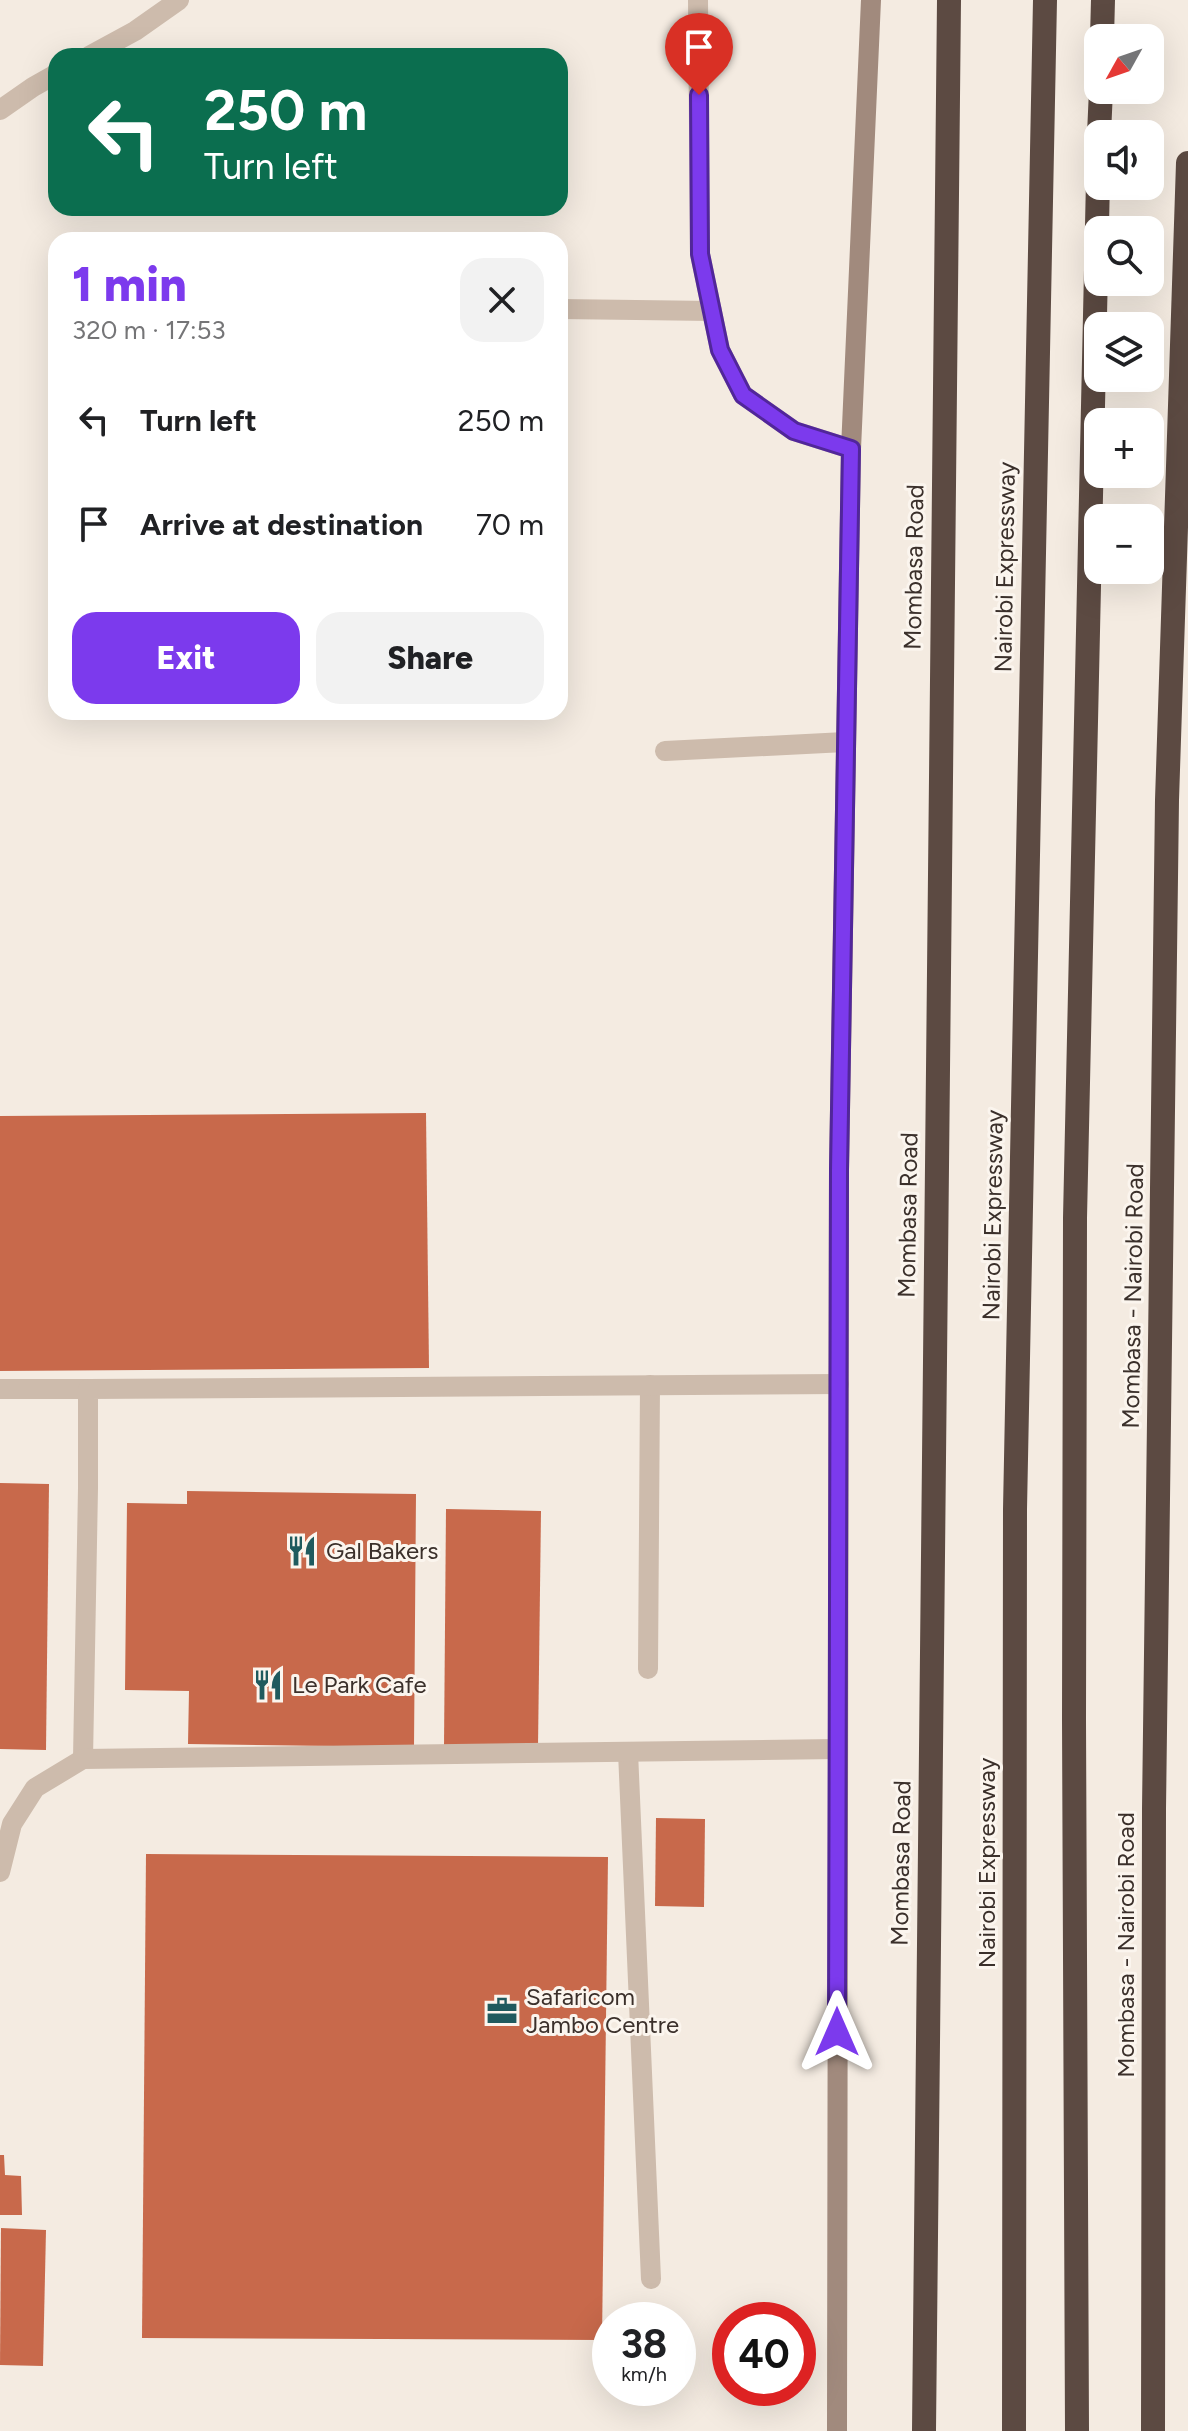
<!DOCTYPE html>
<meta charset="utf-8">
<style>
body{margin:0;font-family:Figtree,sans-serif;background:#f2f2f2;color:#202124;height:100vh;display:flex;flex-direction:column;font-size:30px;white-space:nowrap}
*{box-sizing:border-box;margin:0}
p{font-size:26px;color:#757577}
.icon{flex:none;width:44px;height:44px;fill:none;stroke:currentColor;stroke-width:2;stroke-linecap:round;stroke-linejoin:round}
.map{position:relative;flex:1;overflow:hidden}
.sheet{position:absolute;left:48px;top:232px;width:520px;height:488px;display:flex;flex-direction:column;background:#fff;border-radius:24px;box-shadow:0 8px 32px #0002}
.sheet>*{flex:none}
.banner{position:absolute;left:48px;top:48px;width:520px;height:168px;border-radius:24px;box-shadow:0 8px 32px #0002;background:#0b6e4f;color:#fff;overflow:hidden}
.needle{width:52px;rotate:230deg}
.fabs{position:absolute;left:1084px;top:24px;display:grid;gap:16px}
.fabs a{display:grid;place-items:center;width:80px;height:80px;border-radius:16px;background:#fff;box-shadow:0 8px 32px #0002;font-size:40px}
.speed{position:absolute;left:592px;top:2302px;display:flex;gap:16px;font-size:40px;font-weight:700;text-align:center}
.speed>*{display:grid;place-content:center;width:104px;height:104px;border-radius:50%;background:#fff;box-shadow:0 8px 32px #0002;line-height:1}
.speed small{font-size:20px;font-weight:400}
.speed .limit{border:12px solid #d22;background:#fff;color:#111}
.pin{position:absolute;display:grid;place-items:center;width:68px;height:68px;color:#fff;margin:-82px -34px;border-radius:50% 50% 50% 0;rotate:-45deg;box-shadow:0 0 8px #0007}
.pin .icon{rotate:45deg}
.me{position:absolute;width:88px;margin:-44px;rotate:0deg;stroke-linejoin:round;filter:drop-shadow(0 0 6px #0008)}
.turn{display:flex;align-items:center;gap:28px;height:168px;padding:0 24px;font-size:36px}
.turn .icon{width:104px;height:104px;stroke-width:2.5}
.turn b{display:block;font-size:56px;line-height:68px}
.round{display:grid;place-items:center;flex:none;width:84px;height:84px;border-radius:24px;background:#f2f2f2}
.headline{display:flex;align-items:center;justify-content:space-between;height:136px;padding:0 24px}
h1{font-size:48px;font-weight:800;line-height:60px;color:#7c3aed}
.action{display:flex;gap:16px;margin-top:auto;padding:16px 24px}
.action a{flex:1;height:92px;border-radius:24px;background:#7c3aed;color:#fff;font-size:32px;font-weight:800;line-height:92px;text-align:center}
.action a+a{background:#f2f2f2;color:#202124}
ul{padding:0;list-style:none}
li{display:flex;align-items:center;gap:24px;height:104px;padding:0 24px}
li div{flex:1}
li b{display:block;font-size:30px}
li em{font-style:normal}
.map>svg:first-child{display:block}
</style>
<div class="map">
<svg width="1188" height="2431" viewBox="0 0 1188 2431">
<rect width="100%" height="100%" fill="#f4ebe1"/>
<g fill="#c8694b">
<polygon points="426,1113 429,1368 0,1371 0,1116"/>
<polygon points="0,1483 49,1484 46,1750 0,1749"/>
<polygon points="187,1491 416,1494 414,1747 188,1744 189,1691 125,1690 127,1503 187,1504"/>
<polygon points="446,1509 541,1511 538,1747 444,1746"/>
<polygon points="656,1818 705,1819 704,1907 655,1906"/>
<polygon points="146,1854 608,1857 602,2340 142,2338"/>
<polygon points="0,2155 4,2155 5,2175 21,2176 22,2215 0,2215"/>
<polygon points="1,2228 46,2230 43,2366 0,2365"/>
</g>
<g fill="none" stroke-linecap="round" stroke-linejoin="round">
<g stroke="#cdbbac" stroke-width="20">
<polyline points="698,0 700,254 720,350 743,395 794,431 851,449"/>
<polyline points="89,56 135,31 179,0"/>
<polyline points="0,110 33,87 56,74"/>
<polyline points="560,309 712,311"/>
<polyline points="665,751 845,742"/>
<polyline points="0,1389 88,1389"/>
<polyline points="648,1669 650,1385"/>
<polyline points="628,1752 651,2279"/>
<polyline points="83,1759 88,1488 88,1389 839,1384"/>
<polyline points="0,1872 12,1824 35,1788 83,1759 837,1749"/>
</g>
<polyline stroke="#a18a7d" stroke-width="20" points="837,2431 839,1170 851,449 871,0"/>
<g stroke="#5c4a42" stroke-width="24">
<polyline points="1102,38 1103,0"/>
<polyline points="1099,134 1101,90"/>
<polyline points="924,2431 949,0"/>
<polyline points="1014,2431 1015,1509 1045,0"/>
<polyline points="1077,2431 1074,1719 1075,1218 1098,180"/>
<polyline points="1153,2431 1154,1809 1167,800 1188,163"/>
</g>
</g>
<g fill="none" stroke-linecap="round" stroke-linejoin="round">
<g stroke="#51269a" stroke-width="20">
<polyline id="route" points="699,95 700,254 720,350 743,395 794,431 851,449 839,1170 837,2032"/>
</g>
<use href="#route" stroke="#7c3aed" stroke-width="14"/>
</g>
<defs>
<g id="restaurant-bare" transform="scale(2.4)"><path d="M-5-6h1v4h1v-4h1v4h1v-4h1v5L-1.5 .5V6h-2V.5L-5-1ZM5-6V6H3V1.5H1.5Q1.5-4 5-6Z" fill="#1f5a5e" stroke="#fbf5ee" stroke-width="2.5" paint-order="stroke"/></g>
<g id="office-bare" transform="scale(2.4)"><path d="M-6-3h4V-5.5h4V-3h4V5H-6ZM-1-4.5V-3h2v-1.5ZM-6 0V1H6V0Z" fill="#1f5a5e" stroke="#fbf5ee" stroke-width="2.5" paint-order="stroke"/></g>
</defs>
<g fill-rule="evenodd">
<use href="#restaurant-bare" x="302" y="1551"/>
<use href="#restaurant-bare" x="268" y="1685"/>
<use href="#office-bare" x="502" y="2011"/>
</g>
<g text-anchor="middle" stroke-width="6" stroke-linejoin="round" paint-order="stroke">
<g font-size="24" fill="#3b302b" stroke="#fbf5ee">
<text transform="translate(914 567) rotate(-89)" y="8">Mombasa Road</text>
<text transform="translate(1005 567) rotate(-89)" y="8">Nairobi Expressway</text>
<text transform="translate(908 1215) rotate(-89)" y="8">Mombasa Road</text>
<text transform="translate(993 1215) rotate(-89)" y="8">Nairobi Expressway</text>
<text transform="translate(1133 1296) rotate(-89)" y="8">Mombasa - Nairobi Road</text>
<text transform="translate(901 1863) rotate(-89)" y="8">Mombasa Road</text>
<text transform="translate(987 1863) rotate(-90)" y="8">Nairobi Expressway</text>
<text transform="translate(1126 1945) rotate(-90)" y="8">Mombasa - Nairobi Road</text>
</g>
<g font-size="24" fill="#3b302b" stroke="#fbf5ee" text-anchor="start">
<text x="326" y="1559">Gal Bakers</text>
<text x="292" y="1693">Le Park Cafe</text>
<text x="526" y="2005">Safaricom<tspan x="526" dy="28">Jambo Centre</tspan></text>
</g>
</g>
</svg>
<div class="fabs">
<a><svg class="needle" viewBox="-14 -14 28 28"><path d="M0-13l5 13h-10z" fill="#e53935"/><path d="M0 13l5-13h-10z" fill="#757577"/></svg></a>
<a><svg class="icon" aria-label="sound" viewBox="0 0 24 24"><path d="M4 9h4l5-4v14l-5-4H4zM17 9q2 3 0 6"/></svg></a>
<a><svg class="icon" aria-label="search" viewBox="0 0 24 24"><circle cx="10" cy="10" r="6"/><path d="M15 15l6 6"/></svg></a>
<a><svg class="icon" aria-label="layers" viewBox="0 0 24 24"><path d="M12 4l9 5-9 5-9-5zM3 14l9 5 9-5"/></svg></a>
<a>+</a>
<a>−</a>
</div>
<div class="speed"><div>38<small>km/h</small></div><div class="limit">40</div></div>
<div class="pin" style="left:699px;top:95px;background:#d93025"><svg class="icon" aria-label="arrive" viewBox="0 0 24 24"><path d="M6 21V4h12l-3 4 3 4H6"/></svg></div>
<svg class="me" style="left:837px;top:2032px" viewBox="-20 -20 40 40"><path d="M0-17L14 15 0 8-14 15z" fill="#7c3aed" stroke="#fff" stroke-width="4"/></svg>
<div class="banner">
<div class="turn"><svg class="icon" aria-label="left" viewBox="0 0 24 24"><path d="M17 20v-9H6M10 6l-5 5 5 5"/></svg><div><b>250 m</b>Turn left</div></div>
</div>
<section class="sheet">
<div class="headline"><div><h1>1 min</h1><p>320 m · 17:53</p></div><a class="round"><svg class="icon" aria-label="close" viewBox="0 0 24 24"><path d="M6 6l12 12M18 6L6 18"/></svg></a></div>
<ul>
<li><svg class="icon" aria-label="left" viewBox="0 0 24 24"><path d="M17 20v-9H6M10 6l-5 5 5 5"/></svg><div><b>Turn left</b></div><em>250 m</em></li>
<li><svg class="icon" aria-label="arrive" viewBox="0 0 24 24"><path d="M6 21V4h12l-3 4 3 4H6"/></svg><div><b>Arrive at destination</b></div><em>70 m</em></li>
</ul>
<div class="action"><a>Exit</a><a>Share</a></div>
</section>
</div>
